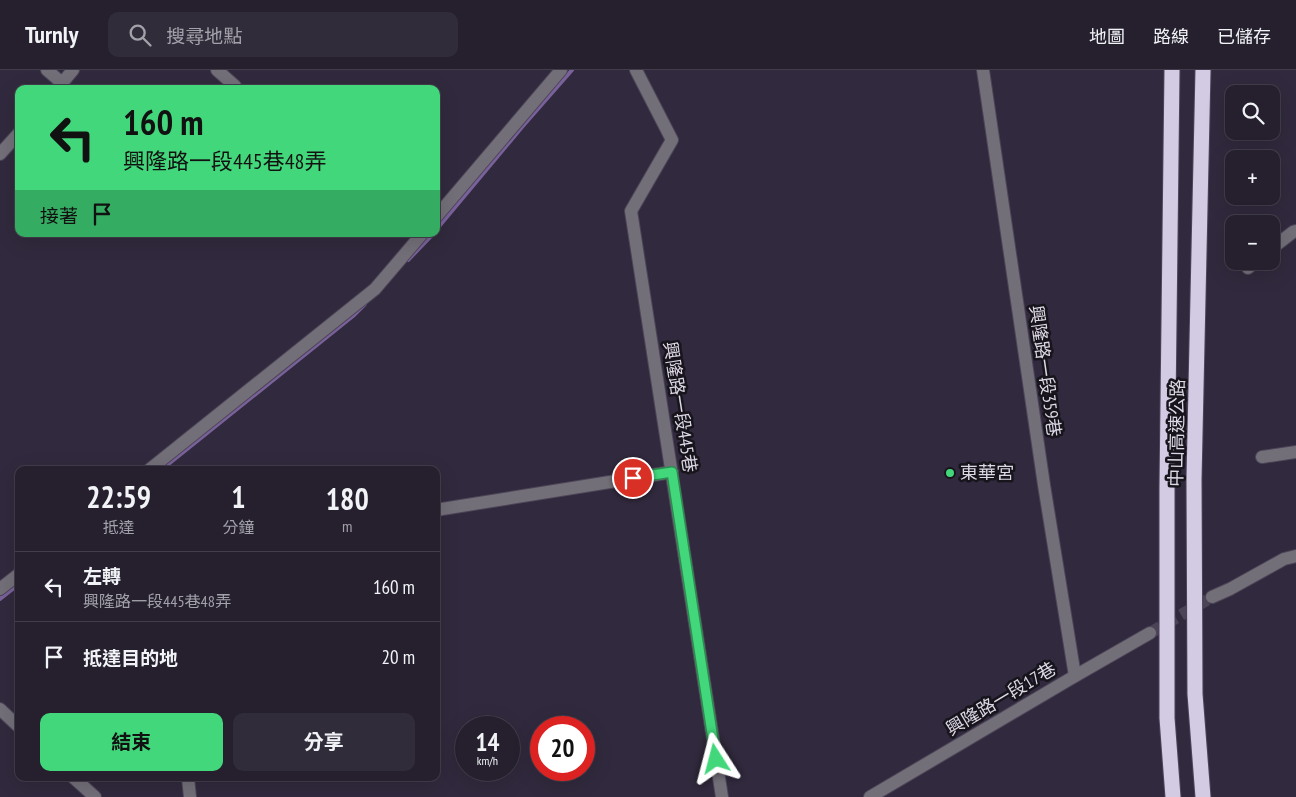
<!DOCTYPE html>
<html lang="zh-TW">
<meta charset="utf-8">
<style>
body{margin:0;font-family:"PT Sans Narrow","Noto Sans TC",sans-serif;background:#312c3a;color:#f1f3f6;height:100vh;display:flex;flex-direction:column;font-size:19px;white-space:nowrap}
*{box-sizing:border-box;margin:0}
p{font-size:16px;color:#a3a2aa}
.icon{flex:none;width:28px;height:28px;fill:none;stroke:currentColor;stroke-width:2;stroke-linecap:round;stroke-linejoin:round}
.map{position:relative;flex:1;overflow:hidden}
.drawer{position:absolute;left:15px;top:396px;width:425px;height:315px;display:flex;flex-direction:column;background:#251f2e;border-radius:10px;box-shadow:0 5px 20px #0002,0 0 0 1px #423d4a}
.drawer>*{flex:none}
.banner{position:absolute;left:15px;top:15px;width:425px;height:152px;border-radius:10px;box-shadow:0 5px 20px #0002,0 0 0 1px #423d4a;background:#42d77b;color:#111;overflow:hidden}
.tools{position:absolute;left:1225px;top:15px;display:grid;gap:10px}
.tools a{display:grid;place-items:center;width:55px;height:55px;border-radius:10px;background:#251f2e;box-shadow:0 5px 20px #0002,0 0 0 1px #423d4a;font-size:25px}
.speed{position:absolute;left:455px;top:646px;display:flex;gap:10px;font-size:25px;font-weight:700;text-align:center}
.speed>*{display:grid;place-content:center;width:65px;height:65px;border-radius:50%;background:#251f2e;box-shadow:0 5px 20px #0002,0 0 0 1px #423d4a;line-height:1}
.speed small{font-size:12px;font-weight:400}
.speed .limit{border:8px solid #d22;background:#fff;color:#111}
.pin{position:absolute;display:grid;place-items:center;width:42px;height:42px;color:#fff;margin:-21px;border:2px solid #fff;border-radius:50%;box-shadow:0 1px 5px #0007}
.me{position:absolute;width:55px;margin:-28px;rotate:351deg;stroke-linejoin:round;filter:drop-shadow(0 0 4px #0008)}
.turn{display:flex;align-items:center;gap:18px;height:105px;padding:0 25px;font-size:22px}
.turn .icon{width:65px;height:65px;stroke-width:2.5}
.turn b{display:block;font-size:35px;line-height:42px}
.then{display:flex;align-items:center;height:48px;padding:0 25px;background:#0003;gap:10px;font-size:19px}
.eta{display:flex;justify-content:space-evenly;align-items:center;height:85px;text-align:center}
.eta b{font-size:30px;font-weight:700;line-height:35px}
.primary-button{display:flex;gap:10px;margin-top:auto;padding:10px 25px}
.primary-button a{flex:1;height:58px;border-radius:10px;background:#42d77b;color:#111;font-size:20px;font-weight:700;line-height:58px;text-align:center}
.primary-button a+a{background:#312c3a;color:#f1f3f6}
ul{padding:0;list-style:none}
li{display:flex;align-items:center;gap:15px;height:70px;padding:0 25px;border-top:1px solid #423d4a}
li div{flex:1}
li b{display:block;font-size:19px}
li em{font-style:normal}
header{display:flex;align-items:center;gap:30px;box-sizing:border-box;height:70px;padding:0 25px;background:#251f2e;border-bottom:1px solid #423d4a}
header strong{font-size:24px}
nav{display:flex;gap:28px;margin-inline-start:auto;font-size:18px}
.search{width:350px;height:45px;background:#312c3a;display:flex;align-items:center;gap:12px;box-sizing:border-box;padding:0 18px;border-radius:10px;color:#a3a2aa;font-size:19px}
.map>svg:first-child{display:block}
</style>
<header>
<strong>Turnly</strong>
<div class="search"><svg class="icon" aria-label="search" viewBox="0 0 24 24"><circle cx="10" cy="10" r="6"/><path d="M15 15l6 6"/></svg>搜尋地點</div>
<nav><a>地圖</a><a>路線</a><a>已儲存</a></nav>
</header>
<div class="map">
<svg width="1296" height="727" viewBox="0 0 1296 727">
<rect width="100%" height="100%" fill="#31293d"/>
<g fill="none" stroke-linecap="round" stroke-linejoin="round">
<g stroke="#79619b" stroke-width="4">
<polyline points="436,160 522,57 572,0"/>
<polyline points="408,190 433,164"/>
<polyline points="161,400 353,246 365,234"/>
<polyline points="0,529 19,514"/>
</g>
<polyline stroke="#4b4356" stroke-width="12" stroke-dasharray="12 6" stroke-linecap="butt" points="1150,563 1212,527"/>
<g stroke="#4d4558" stroke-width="14">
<g id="minor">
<polyline points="47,0 62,13"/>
<polyline points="217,0 235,16"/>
<polyline points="636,0 672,70 631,141 722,727"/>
<polyline points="983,0 1044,415 1075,606"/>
<polyline points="57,19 73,0"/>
<polyline points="0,84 19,63"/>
<polyline points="436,147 561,0"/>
<polyline points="1271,179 1293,162 1296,161"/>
<polyline points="1248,198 1256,191"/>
<polyline points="1262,387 1296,382"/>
<polyline points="149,400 375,219 422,164"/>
<polyline points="436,440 672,402"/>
<polyline points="0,519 19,504"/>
<polyline points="1212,527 1230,519 1284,489 1296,486"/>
<polyline points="0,639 19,657"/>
<polyline points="74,708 95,727"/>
<polyline points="188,708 190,727"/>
<polyline points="870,727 1075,606 1150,563"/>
</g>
</g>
<g stroke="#4d4558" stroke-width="17">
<g id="highway">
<polyline points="1172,0 1167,419 1167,648 1173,727"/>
<polyline points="1203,0 1194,409 1195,624 1203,727"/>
</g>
</g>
<use href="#minor" stroke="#736f79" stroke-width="12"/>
<use href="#highway" stroke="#d3cae4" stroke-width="15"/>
</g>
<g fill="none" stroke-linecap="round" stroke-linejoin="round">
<g stroke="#2b8c50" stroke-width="12">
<polyline id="route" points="633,408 672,402 716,689"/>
</g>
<use href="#route" stroke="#42d77b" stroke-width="9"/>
</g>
<circle fill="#42d77b" stroke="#17141c" stroke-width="2" cx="950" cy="403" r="5"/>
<g text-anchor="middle" stroke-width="5" stroke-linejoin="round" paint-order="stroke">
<g font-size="18" fill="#ddd8e5" stroke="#17141c">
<text transform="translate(1045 301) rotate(82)" y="6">興隆路一段359巷</text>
<text transform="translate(680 337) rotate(81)" y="6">興隆路一段445巷</text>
<text transform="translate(1177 363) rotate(-89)" y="6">中山高速公路</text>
<text transform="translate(1001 629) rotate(-31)" y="6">興隆路一段17巷</text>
</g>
<g font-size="18" fill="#ddd8e5" stroke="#17141c" text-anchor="start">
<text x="960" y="409">東華宮</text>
</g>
</g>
</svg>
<div class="tools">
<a><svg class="icon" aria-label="search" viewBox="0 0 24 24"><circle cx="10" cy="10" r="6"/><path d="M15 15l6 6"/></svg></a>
<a>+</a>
<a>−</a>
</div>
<div class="speed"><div>14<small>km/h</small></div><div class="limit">20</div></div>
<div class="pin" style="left:633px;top:408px;background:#d93025"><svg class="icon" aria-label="arrive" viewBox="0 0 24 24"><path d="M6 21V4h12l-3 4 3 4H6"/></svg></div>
<svg class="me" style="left:716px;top:689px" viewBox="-20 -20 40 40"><path d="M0-17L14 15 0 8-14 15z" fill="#42d77b" stroke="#fff" stroke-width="4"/></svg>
<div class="banner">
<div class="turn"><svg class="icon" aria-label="left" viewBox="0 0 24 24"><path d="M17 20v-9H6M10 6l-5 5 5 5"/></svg><div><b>160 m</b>興隆路一段445巷48弄</div></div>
<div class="then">接著<svg class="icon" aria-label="arrive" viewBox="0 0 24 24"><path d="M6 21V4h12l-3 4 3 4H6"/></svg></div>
</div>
<section class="drawer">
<div class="eta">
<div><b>22:59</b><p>抵達</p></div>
<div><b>1</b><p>分鐘</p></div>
<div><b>180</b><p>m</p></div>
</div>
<ul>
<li><svg class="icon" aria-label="left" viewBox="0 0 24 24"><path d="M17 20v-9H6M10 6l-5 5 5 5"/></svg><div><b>左轉</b><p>興隆路一段445巷48弄</p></div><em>160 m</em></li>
<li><svg class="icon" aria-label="arrive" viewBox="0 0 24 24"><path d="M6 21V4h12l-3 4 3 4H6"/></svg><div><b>抵達目的地</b></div><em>20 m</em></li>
</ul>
<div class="primary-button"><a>結束</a><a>分享</a></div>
</section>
</div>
